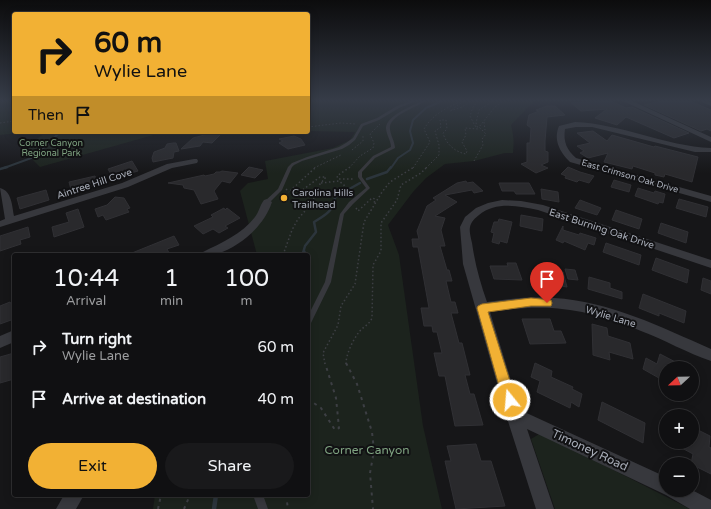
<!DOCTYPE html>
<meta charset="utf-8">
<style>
body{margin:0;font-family:"Varela Round",sans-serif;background:#19191b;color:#f1f3f6;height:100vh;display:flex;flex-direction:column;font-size:15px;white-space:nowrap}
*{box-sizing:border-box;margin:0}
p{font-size:13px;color:#9c9d9f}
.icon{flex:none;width:22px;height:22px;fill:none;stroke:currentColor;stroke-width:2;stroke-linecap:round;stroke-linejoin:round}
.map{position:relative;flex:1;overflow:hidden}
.panel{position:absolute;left:12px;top:253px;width:298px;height:244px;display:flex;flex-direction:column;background:#101012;border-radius:4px;box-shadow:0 2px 10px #0003,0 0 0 1px #303032}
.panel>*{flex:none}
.hud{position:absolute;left:12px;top:12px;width:298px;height:122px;border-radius:4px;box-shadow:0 2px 10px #0003,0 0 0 1px #303032;background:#f2b134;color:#111;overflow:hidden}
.needle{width:26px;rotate:248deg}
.controls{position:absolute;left:659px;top:361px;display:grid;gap:8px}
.controls a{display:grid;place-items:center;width:40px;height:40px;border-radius:50%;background:#101012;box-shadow:0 2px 10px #0003,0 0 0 1px #303032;font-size:20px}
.pin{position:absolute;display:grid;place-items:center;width:34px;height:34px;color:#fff;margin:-41px -17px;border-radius:50% 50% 50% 0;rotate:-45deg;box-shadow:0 0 4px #0007}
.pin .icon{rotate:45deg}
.me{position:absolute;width:44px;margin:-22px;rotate:343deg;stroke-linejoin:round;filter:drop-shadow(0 0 3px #0008)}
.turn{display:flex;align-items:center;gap:14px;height:84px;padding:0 16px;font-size:18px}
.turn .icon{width:52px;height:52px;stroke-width:2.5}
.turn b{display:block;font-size:28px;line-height:34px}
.then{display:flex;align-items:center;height:38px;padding:0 16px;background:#0003;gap:8px;font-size:15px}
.eta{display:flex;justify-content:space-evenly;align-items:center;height:68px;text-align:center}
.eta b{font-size:24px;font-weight:600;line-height:28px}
.action{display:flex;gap:8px;margin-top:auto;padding:8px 16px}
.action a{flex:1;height:46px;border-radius:24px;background:#f2b134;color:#111;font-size:16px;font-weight:600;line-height:46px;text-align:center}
.action a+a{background:#19191b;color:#f1f3f6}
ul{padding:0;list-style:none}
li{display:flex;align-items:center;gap:12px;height:52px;padding:0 16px}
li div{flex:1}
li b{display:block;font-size:15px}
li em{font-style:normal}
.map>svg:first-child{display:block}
</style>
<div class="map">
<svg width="711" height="509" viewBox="0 0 711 509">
<rect width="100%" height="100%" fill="#161618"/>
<g fill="#1c231d">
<polygon points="0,101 14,101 14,132 28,132 0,135"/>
<path d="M308 101H534L511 125C514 137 514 142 513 153H505L474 161 445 164 426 178 413 192 388 225 399 255 423 426 442 509H153L155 495H308V255H257L240 191 248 183 268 179 265 161 333 148 350 140 355 132 308 131Z"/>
<polygon points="47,132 164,132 40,167 22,149"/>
<polygon points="541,433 690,509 555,509 531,439"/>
</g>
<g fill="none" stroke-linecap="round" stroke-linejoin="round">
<g stroke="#2c353c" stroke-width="2">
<polyline points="4,168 34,157 60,132"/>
<polyline points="391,168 398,158 410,150 413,143 410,131 413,120 426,108 442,101"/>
</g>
<g stroke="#2c353c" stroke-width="2.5">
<polyline points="0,169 7,167"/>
<polyline points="367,179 387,172 391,167"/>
<path d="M303 253 305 246 316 232 314 222C324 216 335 210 335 197L360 183"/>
</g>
<polyline stroke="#2c353c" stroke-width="3.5" points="303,255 304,252"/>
<polyline stroke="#2c353c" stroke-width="4.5" points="214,509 216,495"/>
</g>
<g fill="#29292c" stroke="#303034">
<polygon points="611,101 626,108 632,107 689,133 674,138 626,117 617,125 595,118 607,109 581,111 571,103"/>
<polygon points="661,101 690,101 711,110 711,131 707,129 701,131 644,105"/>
<polygon points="547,106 555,106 565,115 547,117 545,141 545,151 548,152 548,162 541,165 548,168 536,173 521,164 527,162 527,143 530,143 531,128 527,125 529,115 539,111 536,110"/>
<polygon points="593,131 607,141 612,135 654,147 655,146 698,157 692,182 665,174 664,177 655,175 655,173 633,166 632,169 604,162 608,153 588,158 580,153 584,151 577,146 590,143 577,133"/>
<polygon points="212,133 220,135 212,143 203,142 200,146 181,149 193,138"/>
<polygon points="294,136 301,139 305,145 288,149 279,143 283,141 279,139"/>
<polygon points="173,143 176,143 179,151 174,152 173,158 153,162 152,158 154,152 165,148 167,144"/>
<polygon points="132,161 138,171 113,178 108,169"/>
<polygon points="249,167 263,170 255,178 241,175"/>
<polygon points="568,167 580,172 594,176 589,183 579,180 577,182 565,178 566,176 561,174"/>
<polygon points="222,171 238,173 230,183 222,181 214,191 218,199 201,204 194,190 184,188 183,185 168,183 204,175 205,176 214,174 216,172 220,172"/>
<polygon points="95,176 98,185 72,193 69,182"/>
<polygon points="614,180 631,185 629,192 611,187"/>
<polygon points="466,181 467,183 473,182 483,191 474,193 472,190 445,195 457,202 435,216 445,218 441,230 445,246 440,246 447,270 449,270 452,281 446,281 451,302 455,302 458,313 451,313 459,343 462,343 470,375 465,375 470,394 474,394 483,425 455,426 445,376 439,376 434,353 442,353 437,332 433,332 432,326 424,326 421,308 429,308 418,247 413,247 412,239 419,239 417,231 427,206 436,200 433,198 457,183"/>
<polygon points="499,183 529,183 535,194 516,194 514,191 502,191"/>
<polygon points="638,188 654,193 655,191 665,194 663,203 659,202 658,204 635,196"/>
<polygon points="541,189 558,192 559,202 542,199"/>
<polygon points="46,190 49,200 20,209 17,198"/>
<polygon points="115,197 124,198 130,208 127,209 129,212 106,220 103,215 98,217 95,209 107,205"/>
<polygon points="679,199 708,207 706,217 676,208"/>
<polygon points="580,200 601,208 597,215 575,208"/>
<polygon points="224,208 225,210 227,208 240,218 225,226 228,228 219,233 213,229 203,234 194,226 213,217 211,215"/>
<polygon points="78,209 84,227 54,237 52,227 69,222 66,213"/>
<polygon points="616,210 642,219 639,229 612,220"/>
<polygon points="521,215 543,219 542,231 520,226"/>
<polygon points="499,219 512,222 507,243 500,241 499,244 492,242 494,233 491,232 494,222 498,222"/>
<polygon points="661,223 688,232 686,243 658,233"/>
<polygon points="563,226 563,230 579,235 580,233 596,238 594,245 588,243 585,250 564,241 563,243 556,240"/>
<polygon points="28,227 30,237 20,240 21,244 0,251 0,236"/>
<polygon points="174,236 179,245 167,249 170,255 127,255"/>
<polygon points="606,243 641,255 639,265 603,252"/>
<polygon points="656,258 689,270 687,283 652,270"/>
<polygon points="507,263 516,263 522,280 494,279 490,266 508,266"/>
<polygon points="535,269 563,272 567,287 555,285 554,282 537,280"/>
<polygon points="565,269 575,270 578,280 568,279"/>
<polygon points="589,277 610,283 610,288 622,292 622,299 588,289"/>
<polygon points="703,278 711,281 711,294 701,290"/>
<polygon points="643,294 686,311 684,323 659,313 659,316 639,308"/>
<polygon points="10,302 10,303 14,302 14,319 0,324 0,306"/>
<polygon points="522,319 550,319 554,331 561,331 566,343 530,344"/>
<polygon points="592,324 607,328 608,336 630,343 633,359 609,352 610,360 593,355"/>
<polygon points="14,353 14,379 0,383 0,357"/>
<polygon points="660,354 687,368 666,368 666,382 643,369 646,358 657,364"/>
<polygon points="535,363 552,371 551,377 573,387 572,389 582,394 579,407 571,402 570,408 537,392 540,381 531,377"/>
<polygon points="602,402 645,423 643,443 598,420"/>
<polygon points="692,427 710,436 709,447 711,448 711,474 691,464 693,454 680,447 681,442 692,442"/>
<polygon points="476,444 481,461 491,461 505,506 456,509 445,461 451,461 447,446"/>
</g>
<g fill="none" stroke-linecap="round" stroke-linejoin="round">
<g stroke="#3d3f44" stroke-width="1" stroke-dasharray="1.5 2" stroke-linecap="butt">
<polyline points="464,101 450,111 462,107 471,101"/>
<polyline points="478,101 473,107 470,116 475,126 478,127"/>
<polyline points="484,122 485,130"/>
<polyline points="0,123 14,121"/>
<polyline points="308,127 341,123 356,124"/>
<polyline points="352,150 363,141 363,135"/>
<polyline points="474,161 483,145 482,139 486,134 479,127 495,107 503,101"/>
<polyline points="314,168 341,155"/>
<polyline points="349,168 360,156 373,148 374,143 370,134 380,124"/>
<path d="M413 168 430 142 424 129C433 114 446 108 462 101"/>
<path d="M426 168 439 155V145L435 131 441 127 440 120H446L447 129 443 133C446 144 455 152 466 154L467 151 462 142 466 135 465 128 478 129 476 123 479 110 493 101"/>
</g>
<g stroke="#3d3f44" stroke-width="1.5" stroke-dasharray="1.5 2.5" stroke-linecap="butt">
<polyline points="350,167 337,176 338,179 355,179"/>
<polyline points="321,183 339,181 344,185 347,197"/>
<polyline points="286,189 289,192"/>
<polyline points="356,208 358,211 372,198 375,199 374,204"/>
<polyline points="283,255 292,230 298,219 312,203 320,184 326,177 320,177 297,194 293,194 291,190 316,167"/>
<polyline points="325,364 323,353 338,325 341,306 355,284 364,222 382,192 390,182 414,167"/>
<path d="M346 364C346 354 353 340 359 332 364 326 369 325 372 318L373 265 381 251V223L397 200 401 185 421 173 427 167"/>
</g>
<g stroke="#3d3f44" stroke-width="2" stroke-dasharray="3 4.5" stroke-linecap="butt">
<polyline points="346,363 357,384 372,432 374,451 370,473 373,509"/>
<polyline points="308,399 321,408 335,430 339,428 336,398 325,363"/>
<polyline points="286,495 288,509"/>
<polyline points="158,509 161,495"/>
<polyline points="184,509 190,495"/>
</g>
<g fill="#37383d" fill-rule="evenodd">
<polygon points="411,101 416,101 399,108 379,120 363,126 355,140 349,145 342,149 302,161 294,165 292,167 282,190 269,203 265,203 265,201 278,189 288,167 292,163 307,157 339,147 346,143 353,138 361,124 377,118 397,106"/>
<path d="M422 101H426C418 106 392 115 390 126 389 133 395 141 395 148L375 158 362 172V177L370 188 353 204 344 214 331 282 310 325 308 326V316L325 282 340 214 349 202 366 188 358 177V172L373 156 391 147C391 141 387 136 386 129 385 116 412 106 422 101Z"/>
<polygon points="253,495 263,495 268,509 258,509"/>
</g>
<g fill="#37383d" fill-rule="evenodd">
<polygon points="623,101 632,101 711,137 711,142"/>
<polygon points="701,101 711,102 711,106 702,102"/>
<path d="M575 122C622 124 665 146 711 148V152H695L592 127H576L565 129C563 142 567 150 576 158L711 196V202L570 162C560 152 553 140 559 126Z"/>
<path d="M194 159H197L198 161 197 163 172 168 128 187 0 227V221L5 219 0 188C12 191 12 206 14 216L122 183 167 164Z"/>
<path d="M267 199 272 202C264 226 241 246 217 254 213 256 206 255 201 255L203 252C221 243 242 234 255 217 259 212 260 205 264 200Z"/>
<path d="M502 200 521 201 543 205 711 260V268L538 210C519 206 496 201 479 215 475 218 471 222 470 227 469 232 471 238 472 243 475 264 480 282 487 302 509 299 531 296 554 298 609 301 661 327 711 349V361C687 353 665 340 641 331 585 308 549 303 490 312L520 410 666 477V490H692L711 500V509H690L666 495 527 429 554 509H536L506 415 463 264 460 227 465 217 476 208 488 203Z"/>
<polygon points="14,330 14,342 0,348 0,336"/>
<polygon points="64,495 84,495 76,509 56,509"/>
</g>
</g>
<linearGradient id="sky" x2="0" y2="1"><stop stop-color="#0c0c0d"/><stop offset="0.58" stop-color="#363c48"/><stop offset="1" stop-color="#363c48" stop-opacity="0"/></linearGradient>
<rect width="711" height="173" fill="url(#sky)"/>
<polygon fill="#f2b134" stroke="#9d7322" points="531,298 551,300 552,303 551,306 531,306 488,312 516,400 514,404 510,406 505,404 503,400 477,308 478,306 482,304"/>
<circle fill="#f2b134" stroke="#111113" stroke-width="1.5" cx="284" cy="198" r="4"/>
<g text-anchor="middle" stroke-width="4" stroke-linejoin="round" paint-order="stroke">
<g font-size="9" fill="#7fa381" stroke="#111113">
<text x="51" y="146">Corner Canyon<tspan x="51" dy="10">Regional Park</tspan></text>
</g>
<g font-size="9" fill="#a8adb8" stroke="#111113">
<text transform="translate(630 176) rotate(16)" y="3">East Crimson Oak Drive</text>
</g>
<g font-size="10" fill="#a8adb8" stroke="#111113">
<text transform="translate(94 183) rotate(-18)" y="4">Aintree Hill Cove</text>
<text transform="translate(602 228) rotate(18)" y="4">East Burning Oak Drive</text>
<text transform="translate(611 316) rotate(17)" y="4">Wylie Lane</text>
</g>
<g font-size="10" fill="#a8adb8" stroke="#111113" text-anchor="start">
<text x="292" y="196">Carolina Hills<tspan x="292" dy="12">Trailhead</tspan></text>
</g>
<g font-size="12" fill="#7fa381" stroke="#111113">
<text x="367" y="454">Corner Canyon</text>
</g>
<g font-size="12" fill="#a8adb8" stroke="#111113">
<text transform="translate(590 450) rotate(25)" y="4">Timoney Road</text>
</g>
</g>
</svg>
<div class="controls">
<a><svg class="needle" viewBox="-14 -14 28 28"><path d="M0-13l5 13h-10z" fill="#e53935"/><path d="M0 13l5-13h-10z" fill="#9c9d9f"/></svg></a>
<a>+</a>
<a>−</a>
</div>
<div class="pin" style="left:547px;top:303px;background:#d93025"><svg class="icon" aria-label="arrive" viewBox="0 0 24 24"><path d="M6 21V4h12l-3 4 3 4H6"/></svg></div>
<svg class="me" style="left:510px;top:400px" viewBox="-20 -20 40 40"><circle r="17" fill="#f2b134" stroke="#fff" stroke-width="3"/><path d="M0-11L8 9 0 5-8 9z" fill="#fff"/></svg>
<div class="hud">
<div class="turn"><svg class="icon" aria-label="right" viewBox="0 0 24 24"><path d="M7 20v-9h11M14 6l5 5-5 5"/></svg><div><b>60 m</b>Wylie Lane</div></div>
<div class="then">Then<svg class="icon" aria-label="arrive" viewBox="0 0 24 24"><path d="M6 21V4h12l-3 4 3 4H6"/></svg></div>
</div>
<section class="panel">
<div class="eta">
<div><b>10:44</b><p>Arrival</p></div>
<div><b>1</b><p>min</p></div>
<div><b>100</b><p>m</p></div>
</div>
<ul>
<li><svg class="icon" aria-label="right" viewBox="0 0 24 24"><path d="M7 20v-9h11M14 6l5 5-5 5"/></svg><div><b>Turn right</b><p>Wylie Lane</p></div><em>60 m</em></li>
<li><svg class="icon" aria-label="arrive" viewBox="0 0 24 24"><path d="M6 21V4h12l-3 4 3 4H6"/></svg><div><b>Arrive at destination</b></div><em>40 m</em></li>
</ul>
<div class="action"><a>Exit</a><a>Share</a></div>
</section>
</div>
